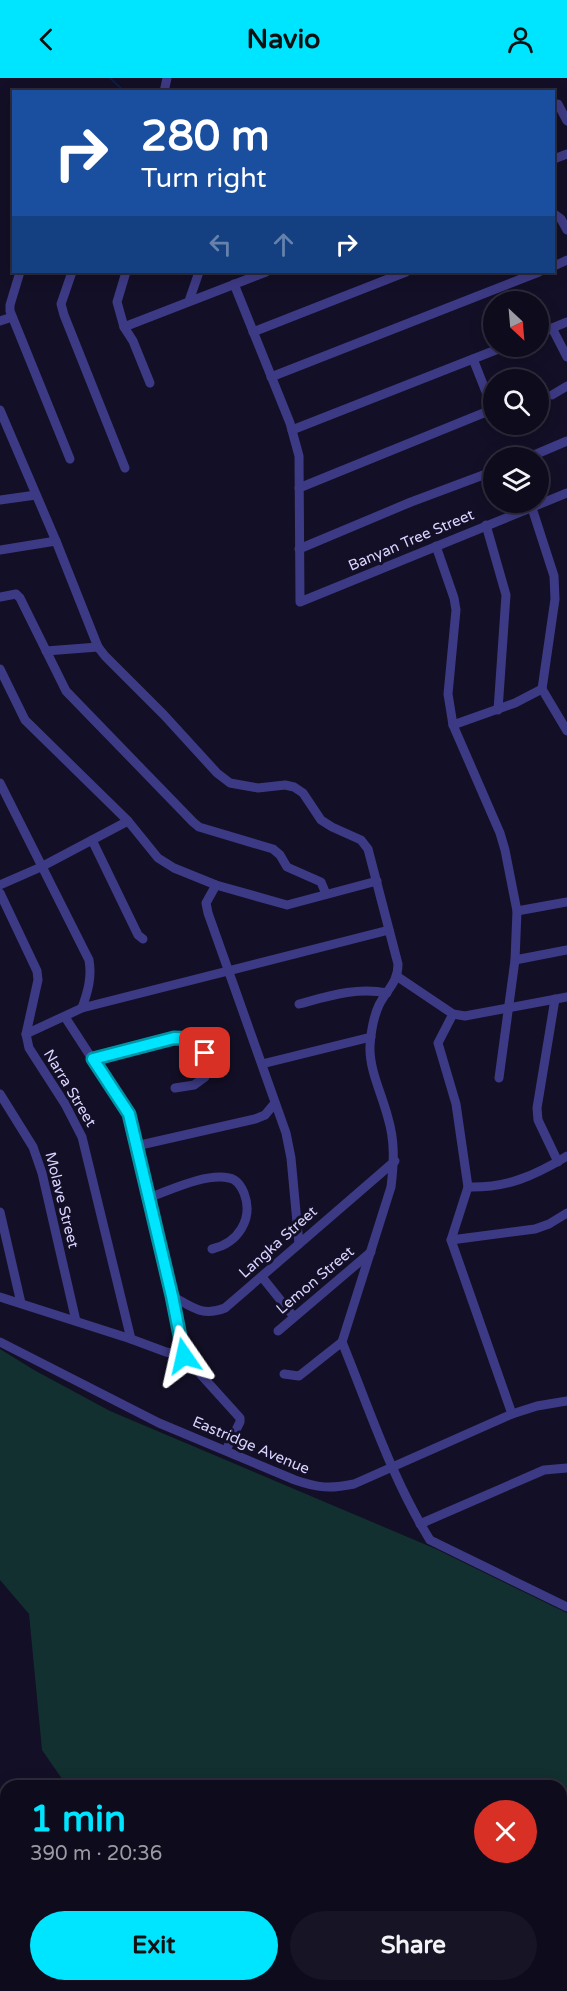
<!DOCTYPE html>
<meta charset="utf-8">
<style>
body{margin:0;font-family:"Varela Round",sans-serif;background:#171425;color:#f1f3f6;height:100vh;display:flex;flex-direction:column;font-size:22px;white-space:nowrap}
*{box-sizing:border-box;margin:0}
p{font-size:20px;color:#9b9ba3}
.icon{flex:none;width:33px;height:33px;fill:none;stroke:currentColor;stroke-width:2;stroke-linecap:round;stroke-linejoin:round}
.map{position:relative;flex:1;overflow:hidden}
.details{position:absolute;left:0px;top:1702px;width:567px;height:212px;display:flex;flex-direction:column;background:#0e0b1c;border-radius:18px 18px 0 0;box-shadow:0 3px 15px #0003,0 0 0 2px #2e2b3b}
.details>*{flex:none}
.hud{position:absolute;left:12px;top:12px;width:543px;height:183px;border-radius:0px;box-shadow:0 3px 15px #0003,0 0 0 2px #2e2b3b;background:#1a4fa0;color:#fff;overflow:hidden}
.needle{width:39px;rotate:154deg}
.controls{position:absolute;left:483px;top:213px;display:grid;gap:12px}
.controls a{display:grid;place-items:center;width:66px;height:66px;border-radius:50%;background:#0e0b1c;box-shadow:0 3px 15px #0003,0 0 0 2px #2e2b3b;font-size:30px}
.pin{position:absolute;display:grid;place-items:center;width:51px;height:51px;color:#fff;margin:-26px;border-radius:12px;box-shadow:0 3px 9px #0006}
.me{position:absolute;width:66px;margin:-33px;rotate:349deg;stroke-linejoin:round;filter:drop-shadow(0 0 4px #0008)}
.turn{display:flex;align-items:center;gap:21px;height:126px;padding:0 30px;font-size:27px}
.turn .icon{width:78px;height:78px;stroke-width:2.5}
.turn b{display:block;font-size:42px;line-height:51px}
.lanes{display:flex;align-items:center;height:57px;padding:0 30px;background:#0003;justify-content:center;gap:30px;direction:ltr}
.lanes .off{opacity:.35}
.round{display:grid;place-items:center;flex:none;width:63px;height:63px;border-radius:32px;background:#171425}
.head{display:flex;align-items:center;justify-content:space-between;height:102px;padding:0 30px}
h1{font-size:36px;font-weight:700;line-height:45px;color:#00e5ff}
.cta{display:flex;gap:12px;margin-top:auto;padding:12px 30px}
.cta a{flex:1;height:69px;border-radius:36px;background:#00e5ff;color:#111;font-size:24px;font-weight:700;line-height:69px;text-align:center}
.cta a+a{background:#171425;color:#f1f3f6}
header{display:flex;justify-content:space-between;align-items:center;height:78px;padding:0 30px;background:#00e5ff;color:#111;font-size:27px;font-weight:700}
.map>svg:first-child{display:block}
</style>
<header><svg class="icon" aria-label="back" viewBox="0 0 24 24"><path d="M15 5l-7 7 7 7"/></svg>Navio<svg class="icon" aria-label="person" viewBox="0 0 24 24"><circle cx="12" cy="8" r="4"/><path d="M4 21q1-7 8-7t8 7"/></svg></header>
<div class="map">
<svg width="567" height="1913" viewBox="0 0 567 1913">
<rect width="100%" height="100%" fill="#130f26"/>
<polygon fill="#12302f" points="0,1271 34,1292 110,1333 436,1471 567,1535 567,1913 93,1913 93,1908 561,1908 561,1708 67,1708 42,1672 29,1536 0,1502"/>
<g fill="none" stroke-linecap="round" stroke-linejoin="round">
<polyline stroke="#0a1f44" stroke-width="2" points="110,0 125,14"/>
<g stroke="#3d3a85" stroke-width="9">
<polyline points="164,14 167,0"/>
<polyline points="558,26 567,43"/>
<polyline points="554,81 567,76"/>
<polyline points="554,136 561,141 567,152"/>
<polyline points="554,188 567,182"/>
<polyline points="20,194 10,227 10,233 70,381"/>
<polyline points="72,194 61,226 64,237 125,390"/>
<polyline points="126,194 117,224 124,249 133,263 150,305"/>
<polyline points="234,206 290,345 299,378 300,524 567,415"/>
<polyline points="189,223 199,194"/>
<polyline points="0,243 12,239"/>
<polyline points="124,249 266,194"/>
<polyline points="552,250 567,279"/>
<polyline points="253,254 406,194"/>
<polyline points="538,256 567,244"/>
<polyline points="271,299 539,194"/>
<polyline points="552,317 567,308"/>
<path d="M0 332 56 463 98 569 105 578 164 637 217 695 230 705 258 710 285 707 294 709 303 715 321 742 332 749 361 762 368 771 398 886C398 905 387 911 379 927 373 940 371 953 370 968 369 992 382 1016 388 1040 395 1063 394 1085 391 1109L342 1264C369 1330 392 1401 430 1462L567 1529"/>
<polyline points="292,352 506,268"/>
<polyline points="527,380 567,363"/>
<polyline points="299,410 486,334 490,324 473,281"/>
<polyline points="0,422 36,417"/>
<polyline points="527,424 532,430 554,498 555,521 542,611 567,653"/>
<polyline points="486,447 506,517 498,632"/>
<polyline points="436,468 454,520 456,532 448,616 453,647 500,755 505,772 517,833 515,882 499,1000"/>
<polyline points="299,471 411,424 494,393"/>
<polyline points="0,472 56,463"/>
<polyline points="0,519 16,516 20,520 66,613 193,744 199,749 273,771 280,777 287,789 321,804 326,816"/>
<polyline points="46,573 98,569"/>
<polyline points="0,591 25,642 128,743 158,780 174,790 216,807 287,827 377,803"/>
<polyline points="453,647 515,625 542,611"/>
<path d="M0 705 89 882C92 899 88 913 82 930"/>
<polyline points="92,762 138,857 143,861"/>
<polyline points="0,807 41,789 128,743"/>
<polyline points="216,807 206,825 208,835 286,1055 291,1080 299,1166"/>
<polyline points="0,815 37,893 38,902 26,956 29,970 65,1026 82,1059 131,1261"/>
<polyline points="517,833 567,824"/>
<polyline points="515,882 567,872"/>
<polyline points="398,899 453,936 465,938 567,919"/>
<polyline points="555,921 537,1030 538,1042 558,1084"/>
<path d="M299 926C329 918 356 909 387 915"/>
<polyline points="453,936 438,965 456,1026 468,1109 451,1162 512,1336"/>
<polyline points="65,939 128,1036 172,1218 184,1278"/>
<polyline points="26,956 82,930 389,852"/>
<path d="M93 981 174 960C201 959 212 974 205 999L194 1007 175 1010"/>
<polyline points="262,986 371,959"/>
<polyline points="0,1016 33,1069 42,1095 76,1243"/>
<polyline points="136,1068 255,1041 265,1037 275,1025"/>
<path d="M468 1109C507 1110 534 1098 567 1078"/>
<path d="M148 1120C171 1112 205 1095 229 1100 237 1101 241 1108 244 1115 254 1141 238 1165 212 1171"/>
<polyline points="0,1134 21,1225"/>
<polyline points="451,1162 535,1151 549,1146 567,1135"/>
<polyline points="262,1199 294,1239"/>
<path d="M172 1218C192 1229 202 1239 225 1230L395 1083"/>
<polyline points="0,1219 131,1261 166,1274 184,1278"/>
<polyline points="278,1253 371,1174"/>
<path d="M0 1264 159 1345 295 1402C318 1410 330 1411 354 1406L512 1336 537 1328 567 1323"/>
<polyline points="184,1278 240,1340 240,1344 226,1372"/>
<polyline points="284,1296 299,1298 342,1264"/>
<polyline points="420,1446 544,1392 567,1390"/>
</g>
</g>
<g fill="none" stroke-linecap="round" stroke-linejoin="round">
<g stroke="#0095a6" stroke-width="15">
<path id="route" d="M184 1278 172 1218 129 1036 93 981 174 960C190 960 196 962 205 975"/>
</g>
<use href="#route" stroke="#00e5ff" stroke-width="10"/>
</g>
<g text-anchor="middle" stroke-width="6" stroke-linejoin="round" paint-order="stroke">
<g font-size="15" fill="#d9d4ff" stroke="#130f26">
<text transform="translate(411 462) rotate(-23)" y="5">Banyan Tree Street</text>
<text transform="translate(70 1010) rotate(59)" y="5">Narra Street</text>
<text transform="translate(62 1122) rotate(76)" y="5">Molave Street</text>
<text transform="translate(278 1164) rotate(-42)" y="5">Langka Street</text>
<text transform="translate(315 1202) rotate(-40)" y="5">Lemon Street</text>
<text transform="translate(251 1367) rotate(23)" y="5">Eastridge Avenue</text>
</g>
</g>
</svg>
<div class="controls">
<a><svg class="needle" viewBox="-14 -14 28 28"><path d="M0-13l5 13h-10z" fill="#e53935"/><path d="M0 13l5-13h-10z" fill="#9b9ba3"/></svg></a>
<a><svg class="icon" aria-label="search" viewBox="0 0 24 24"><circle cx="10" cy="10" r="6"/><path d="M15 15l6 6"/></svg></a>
<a><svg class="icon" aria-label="layers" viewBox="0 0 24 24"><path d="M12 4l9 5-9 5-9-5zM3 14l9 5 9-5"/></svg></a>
</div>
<div class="pin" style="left:205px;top:975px;background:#d93025"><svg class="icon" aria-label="arrive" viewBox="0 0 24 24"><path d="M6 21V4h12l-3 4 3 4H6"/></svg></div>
<svg class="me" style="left:184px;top:1278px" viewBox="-20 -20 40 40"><path d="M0-17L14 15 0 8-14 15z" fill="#00e5ff" stroke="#fff" stroke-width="4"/></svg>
<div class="hud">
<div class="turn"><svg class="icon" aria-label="right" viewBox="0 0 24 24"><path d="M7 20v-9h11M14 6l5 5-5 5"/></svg><div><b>280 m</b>Turn right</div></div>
<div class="lanes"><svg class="icon off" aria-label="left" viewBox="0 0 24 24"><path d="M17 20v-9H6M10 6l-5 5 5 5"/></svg><svg class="icon off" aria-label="ahead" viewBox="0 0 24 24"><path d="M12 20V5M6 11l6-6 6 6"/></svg><svg class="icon" aria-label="right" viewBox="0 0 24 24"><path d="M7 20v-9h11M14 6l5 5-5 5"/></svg></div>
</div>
<section class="details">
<div class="head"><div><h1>1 min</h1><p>390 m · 20:36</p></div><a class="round" style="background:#d93025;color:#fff"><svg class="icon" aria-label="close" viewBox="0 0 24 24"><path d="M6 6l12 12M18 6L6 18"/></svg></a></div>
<div class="cta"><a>Exit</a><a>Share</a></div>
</section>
</div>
